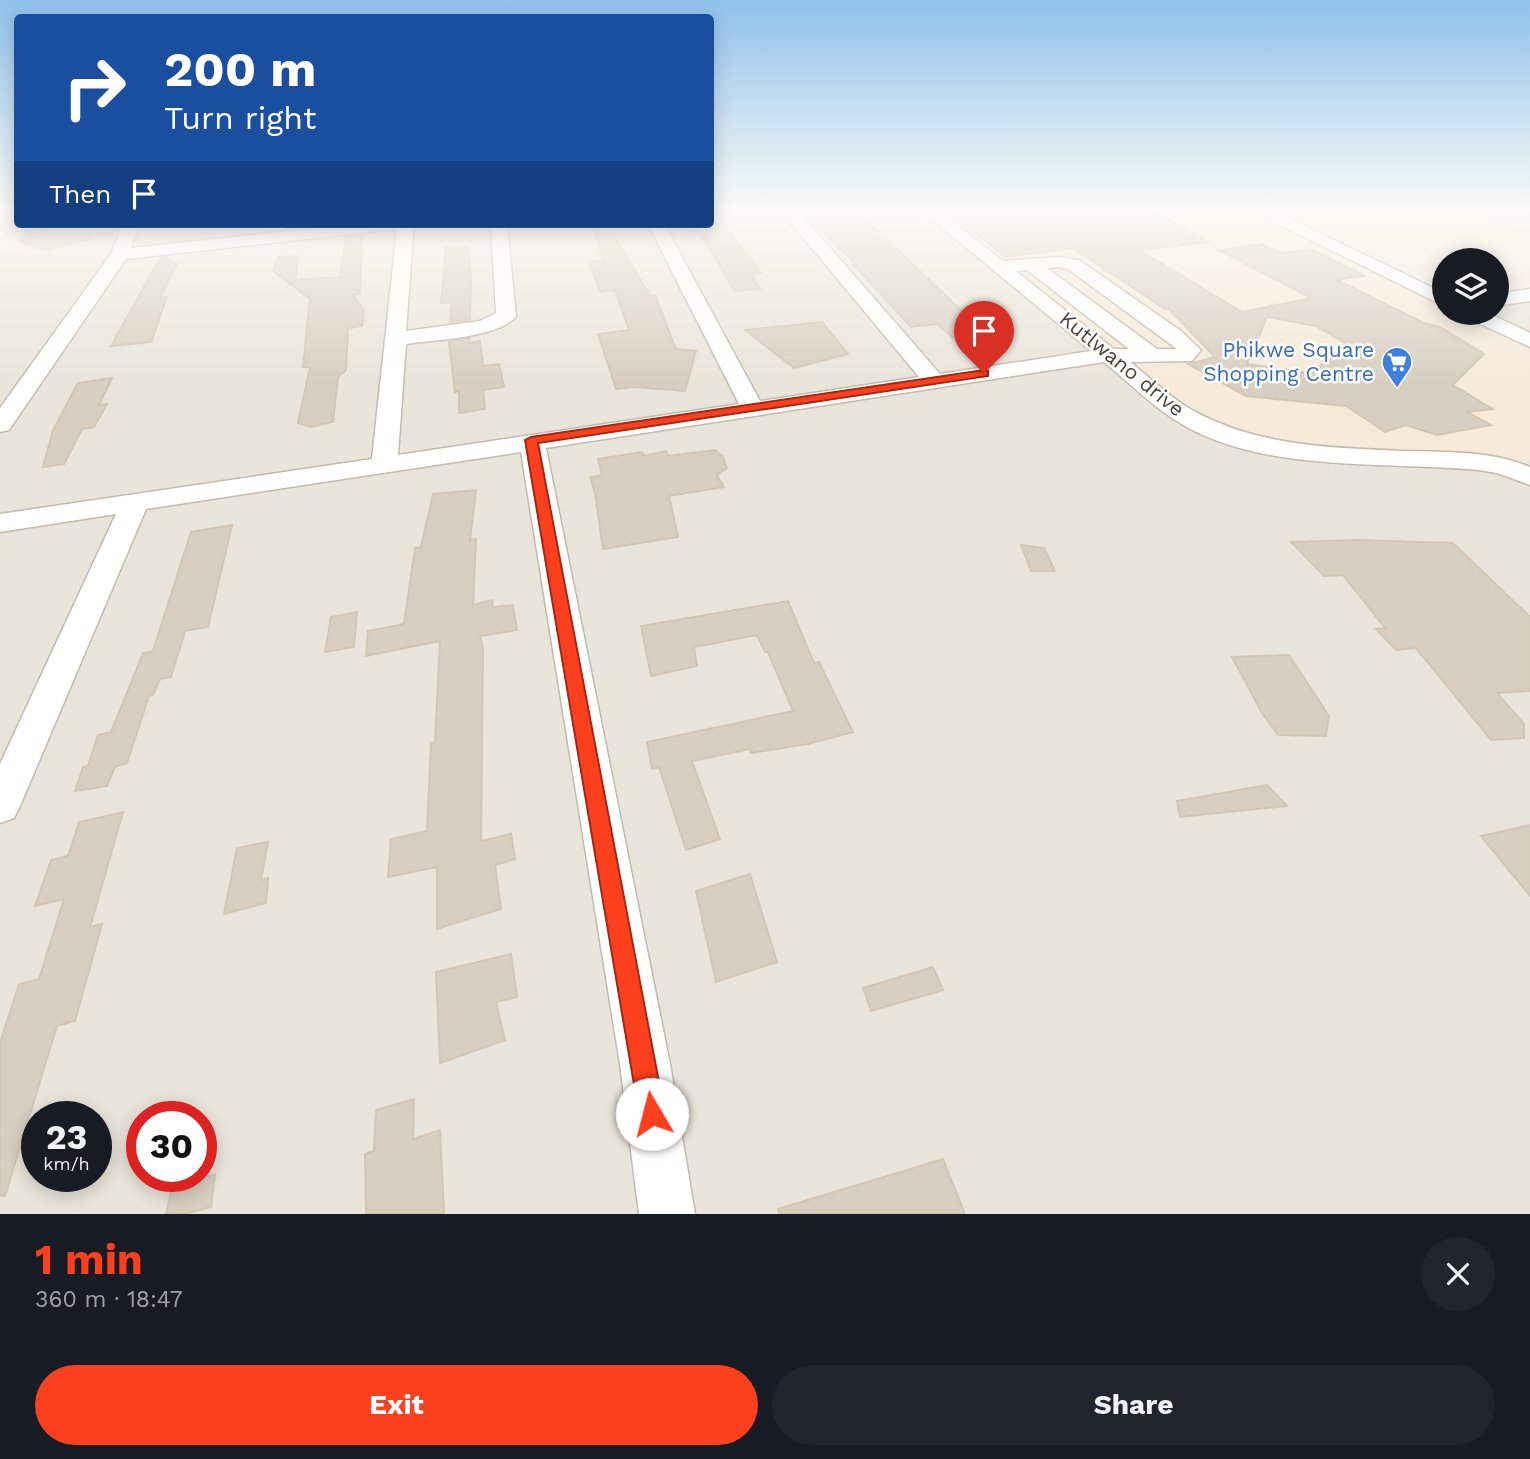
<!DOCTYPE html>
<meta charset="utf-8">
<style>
body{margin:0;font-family:"Work Sans",sans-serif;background:#20242c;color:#f1f3f6;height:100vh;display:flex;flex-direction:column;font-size:26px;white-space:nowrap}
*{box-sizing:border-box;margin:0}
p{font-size:23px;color:#9ea1a6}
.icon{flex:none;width:38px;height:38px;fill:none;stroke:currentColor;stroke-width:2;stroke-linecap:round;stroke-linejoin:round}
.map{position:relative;height:1214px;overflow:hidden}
.sheet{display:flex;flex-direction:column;background:#171b24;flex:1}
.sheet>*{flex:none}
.guide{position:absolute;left:14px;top:14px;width:700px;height:214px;border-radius:7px;box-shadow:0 4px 18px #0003;background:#1a4fa0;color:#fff;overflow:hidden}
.tools{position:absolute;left:1432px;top:248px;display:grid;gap:14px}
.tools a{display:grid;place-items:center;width:77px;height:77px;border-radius:50%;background:#171b24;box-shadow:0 4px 18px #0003;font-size:35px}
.speed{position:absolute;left:21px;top:1101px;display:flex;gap:14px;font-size:35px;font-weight:700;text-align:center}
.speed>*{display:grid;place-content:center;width:91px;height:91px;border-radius:50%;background:#171b24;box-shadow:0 4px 18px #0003;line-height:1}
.speed small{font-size:18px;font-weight:400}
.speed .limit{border:10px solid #d22;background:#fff;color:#111}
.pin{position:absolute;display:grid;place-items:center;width:60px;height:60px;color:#fff;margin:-72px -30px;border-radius:50% 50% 50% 0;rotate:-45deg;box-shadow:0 0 7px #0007}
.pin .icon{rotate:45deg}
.me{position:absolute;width:77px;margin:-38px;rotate:352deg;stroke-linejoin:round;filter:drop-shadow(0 0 5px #0008)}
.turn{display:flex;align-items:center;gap:24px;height:147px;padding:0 35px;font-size:32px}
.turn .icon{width:91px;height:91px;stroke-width:2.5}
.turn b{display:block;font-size:49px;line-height:60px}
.then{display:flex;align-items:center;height:66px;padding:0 35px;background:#0003;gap:14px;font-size:26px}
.round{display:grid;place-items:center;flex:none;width:74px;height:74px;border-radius:37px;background:#20242c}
.headline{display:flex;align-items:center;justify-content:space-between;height:119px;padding:0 35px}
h1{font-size:42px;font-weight:700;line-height:52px;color:#fc3f1d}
.button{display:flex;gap:14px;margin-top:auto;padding:14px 35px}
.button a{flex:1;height:80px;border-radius:42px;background:#fc3f1d;color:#fff;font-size:28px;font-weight:700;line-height:80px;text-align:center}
.button a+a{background:#20242c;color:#f1f3f6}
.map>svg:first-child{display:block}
</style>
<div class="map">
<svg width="1530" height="1214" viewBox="0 0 1530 1214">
<rect width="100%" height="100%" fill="#f6f3ec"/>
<path fill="#eae5da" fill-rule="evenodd" d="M0 211H17L18 224H710L711 211H1530V1214H0ZM1444 261H1496V313H1444ZM37 1116H96V1176H37ZM142 1116H201V1176H142Z"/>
<polygon fill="#f7ead8" points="930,211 1458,211 1530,239 1530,295 1496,300 1496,261 1444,261 1444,313 1472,313 1530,341 1530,459 1520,471 1312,453 1219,432 1110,355"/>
<g fill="#d8cfc1" stroke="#d3c7b4" stroke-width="2" fill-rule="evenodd">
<polygon points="802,211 858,211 882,238 885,238 990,338 956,340 937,324 911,327 854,265 857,265"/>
<path d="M948 211H1152L1208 242 1139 250 1242 312 1311 298 1219 250 1263 244 1281 253 1313 250 1365 276 1337 280 1424 323 1440 327 1484 354 1453 385 1493 409 1467 412 1491 425 1437 435 1406 425 1385 432 1346 406 1246 396 1188 364 1215 357 1169 309H1165L1072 248 1005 257ZM1267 317 1316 326 1350 346 1309 373 1247 364Z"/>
<polygon points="47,224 117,224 118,231 47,250 19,241"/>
<polygon points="592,224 607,224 650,296 655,295 676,349 696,351 685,391 634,387 616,389 598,334 629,330 615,290 600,292 589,262 603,260"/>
<polygon points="694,224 724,224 761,273 751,274 760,289 735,291"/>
<polygon points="362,236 360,294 353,295 364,310 362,326 348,328 346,370 338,377 333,422 311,427 298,423 310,367 303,367 310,299 273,271 278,257 298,256 296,280 340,277 346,237"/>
<polygon points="446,248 468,248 471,275 470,320 450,322 452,302 441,303"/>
<polygon points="165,257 177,264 160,298 167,297 151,342 111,346 160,258"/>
<polygon points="822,322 848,354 794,368 745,330"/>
<polygon points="470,338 469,343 480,341 483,366 499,364 504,387 483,390 485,409 459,413 459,391 455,392 449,342"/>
<polygon points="112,378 99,405 107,404 94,427 82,429 64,464 43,467 53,430 78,383"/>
<polygon points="715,450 723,456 727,468 717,475 724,487 669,496 678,537 603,549 595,493 590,477 602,475 598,459 642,452 645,456 666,451 668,456"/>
<polygon points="476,490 470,540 476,539 473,605 492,600 493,607 513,605 517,630 480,636 483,648 481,841 511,834 515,859 495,865 501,909 437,929 437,867 388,877 391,839 427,831 431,743 435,742 440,641 366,656 368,631 404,624 415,548 421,547 433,494"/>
<polygon points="232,525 208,627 185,631 171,677 160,679 153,695 149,696 127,763 115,767 107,786 75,791 83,767 88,766 98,735 111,732 143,653 153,651 191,532"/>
<polygon points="1358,540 1453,543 1530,617 1530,691 1497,693 1524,724 1524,738 1491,740 1416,648 1396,650 1376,629 1385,628 1343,575 1324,576 1291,542"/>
<polygon points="1021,545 1044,548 1055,571 1031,571"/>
<polygon points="788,601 814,663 819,662 853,732 808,744 751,753 750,749 692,761 720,839 686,850 659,767 652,769 647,742 793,711 768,652 765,652 757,635 694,647 697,666 651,676 641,626"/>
<polygon points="357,612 354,647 325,652 331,617"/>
<polygon points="1289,655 1329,716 1326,736 1278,735 1262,713 1232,657"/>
<polygon points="1267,785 1287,806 1180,817 1177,801"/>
<polygon points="123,812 90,927 102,924 75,1021 57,1026 5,1196 0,1195 0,1043 19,984 39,979 64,899 35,906 51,860 68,856 79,822"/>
<polygon points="1530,825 1530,896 1481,836"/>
<polygon points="268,842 261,880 268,878 266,903 224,914 237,848"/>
<polygon points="750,874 777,962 716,982 696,891"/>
<polygon points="511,954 517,997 496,1002 505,1040 440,1063 436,972"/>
<polygon points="933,967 943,990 871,1011 863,988"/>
<polygon points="414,1099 413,1139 440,1130 444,1214 366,1214 365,1154 374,1151 376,1110"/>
<polygon points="943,1159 965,1214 779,1214 778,1209"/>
<polygon points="215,1174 211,1207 185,1214 166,1214 172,1186"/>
</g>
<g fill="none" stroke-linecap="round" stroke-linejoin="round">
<g stroke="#c2bbae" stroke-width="3">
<g id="minor">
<path d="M781 211H798L940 374 1091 351 922 211H940L1003 261 1059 257 1079 260 1181 331 1201 350 1192 361 1130 362C1151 378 1171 399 1194 411 1259 447 1336 448 1408 451 1449 452 1492 451 1530 467V485L1497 473 1479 470C1384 461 1258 474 1175 420 1150 404 1127 381 1104 362L546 448 670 1064 695 1214H639L620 1064 521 452 146 509 20 806 14 818 0 823V764L116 514 0 532V514L372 459 397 229 126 259 9 430 0 432V408L111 254 123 224H139L131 248 354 224H414L406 331 480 321 496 313 491 224H507L516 316C500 338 432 340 406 344L398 455 739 404 648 224H664L760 401 919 377ZM1059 267 1068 269 1177 349H1157L1047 268ZM1027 270 1129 349H1114L1016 271Z"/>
<polygon points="1252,211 1273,211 1444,293 1444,306"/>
<polygon points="1530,289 1530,301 1496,306 1496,294"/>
<polygon points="1462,313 1488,313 1530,333 1530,347 1465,317"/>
</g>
</g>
<use href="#minor" fill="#fff" fill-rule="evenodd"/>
</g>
<linearGradient id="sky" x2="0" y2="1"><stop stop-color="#8fc1ec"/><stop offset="0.55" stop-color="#fbfaf6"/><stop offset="1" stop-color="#fbfaf6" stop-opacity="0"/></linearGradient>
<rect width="1530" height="381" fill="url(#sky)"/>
<polygon fill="#fc3f1d" stroke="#a42913" stroke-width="2" points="984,370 988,371 988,376 538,443 665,1114 661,1123 652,1127 643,1123 639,1114 525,440 531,437"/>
<defs>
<g id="supermarket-pin" transform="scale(1.575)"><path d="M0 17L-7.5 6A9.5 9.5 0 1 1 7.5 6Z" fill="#3f7fe0" stroke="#fff"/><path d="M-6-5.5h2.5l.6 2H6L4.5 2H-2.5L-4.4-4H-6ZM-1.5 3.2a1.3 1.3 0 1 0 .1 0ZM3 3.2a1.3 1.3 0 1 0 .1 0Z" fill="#fff"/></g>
</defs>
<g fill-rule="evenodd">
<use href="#supermarket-pin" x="1397" y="362"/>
</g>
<g text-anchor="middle" stroke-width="5" stroke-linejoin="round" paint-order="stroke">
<g font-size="21" fill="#366cbe" stroke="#fff" text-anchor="end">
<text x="1374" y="357">Phikwe Square<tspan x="1374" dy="24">Shopping Centre</tspan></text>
</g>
<g font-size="21" fill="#4b4439" stroke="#fff">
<text transform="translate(1122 364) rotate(39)" y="7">Kutlwano drive</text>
</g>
</g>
</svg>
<div class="tools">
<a><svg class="icon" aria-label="layers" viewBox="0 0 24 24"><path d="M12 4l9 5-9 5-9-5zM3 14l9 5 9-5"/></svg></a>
</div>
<div class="speed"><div>23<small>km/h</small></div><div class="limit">30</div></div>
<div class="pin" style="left:984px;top:373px;background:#d93025"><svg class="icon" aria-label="arrive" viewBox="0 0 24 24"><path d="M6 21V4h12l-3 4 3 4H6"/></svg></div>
<svg class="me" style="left:652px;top:1114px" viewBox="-20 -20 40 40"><circle r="19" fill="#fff"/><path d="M0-13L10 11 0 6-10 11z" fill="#fc3f1d"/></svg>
<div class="guide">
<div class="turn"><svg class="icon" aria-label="right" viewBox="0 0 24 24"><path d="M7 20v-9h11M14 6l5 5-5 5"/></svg><div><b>200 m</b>Turn right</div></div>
<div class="then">Then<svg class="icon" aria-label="arrive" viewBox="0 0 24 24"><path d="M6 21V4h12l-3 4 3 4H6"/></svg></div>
</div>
</div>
<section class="sheet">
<div class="headline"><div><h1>1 min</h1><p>360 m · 18:47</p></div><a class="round"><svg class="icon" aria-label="close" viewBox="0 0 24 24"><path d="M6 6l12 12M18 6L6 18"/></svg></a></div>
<div class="button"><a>Exit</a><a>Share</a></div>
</section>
